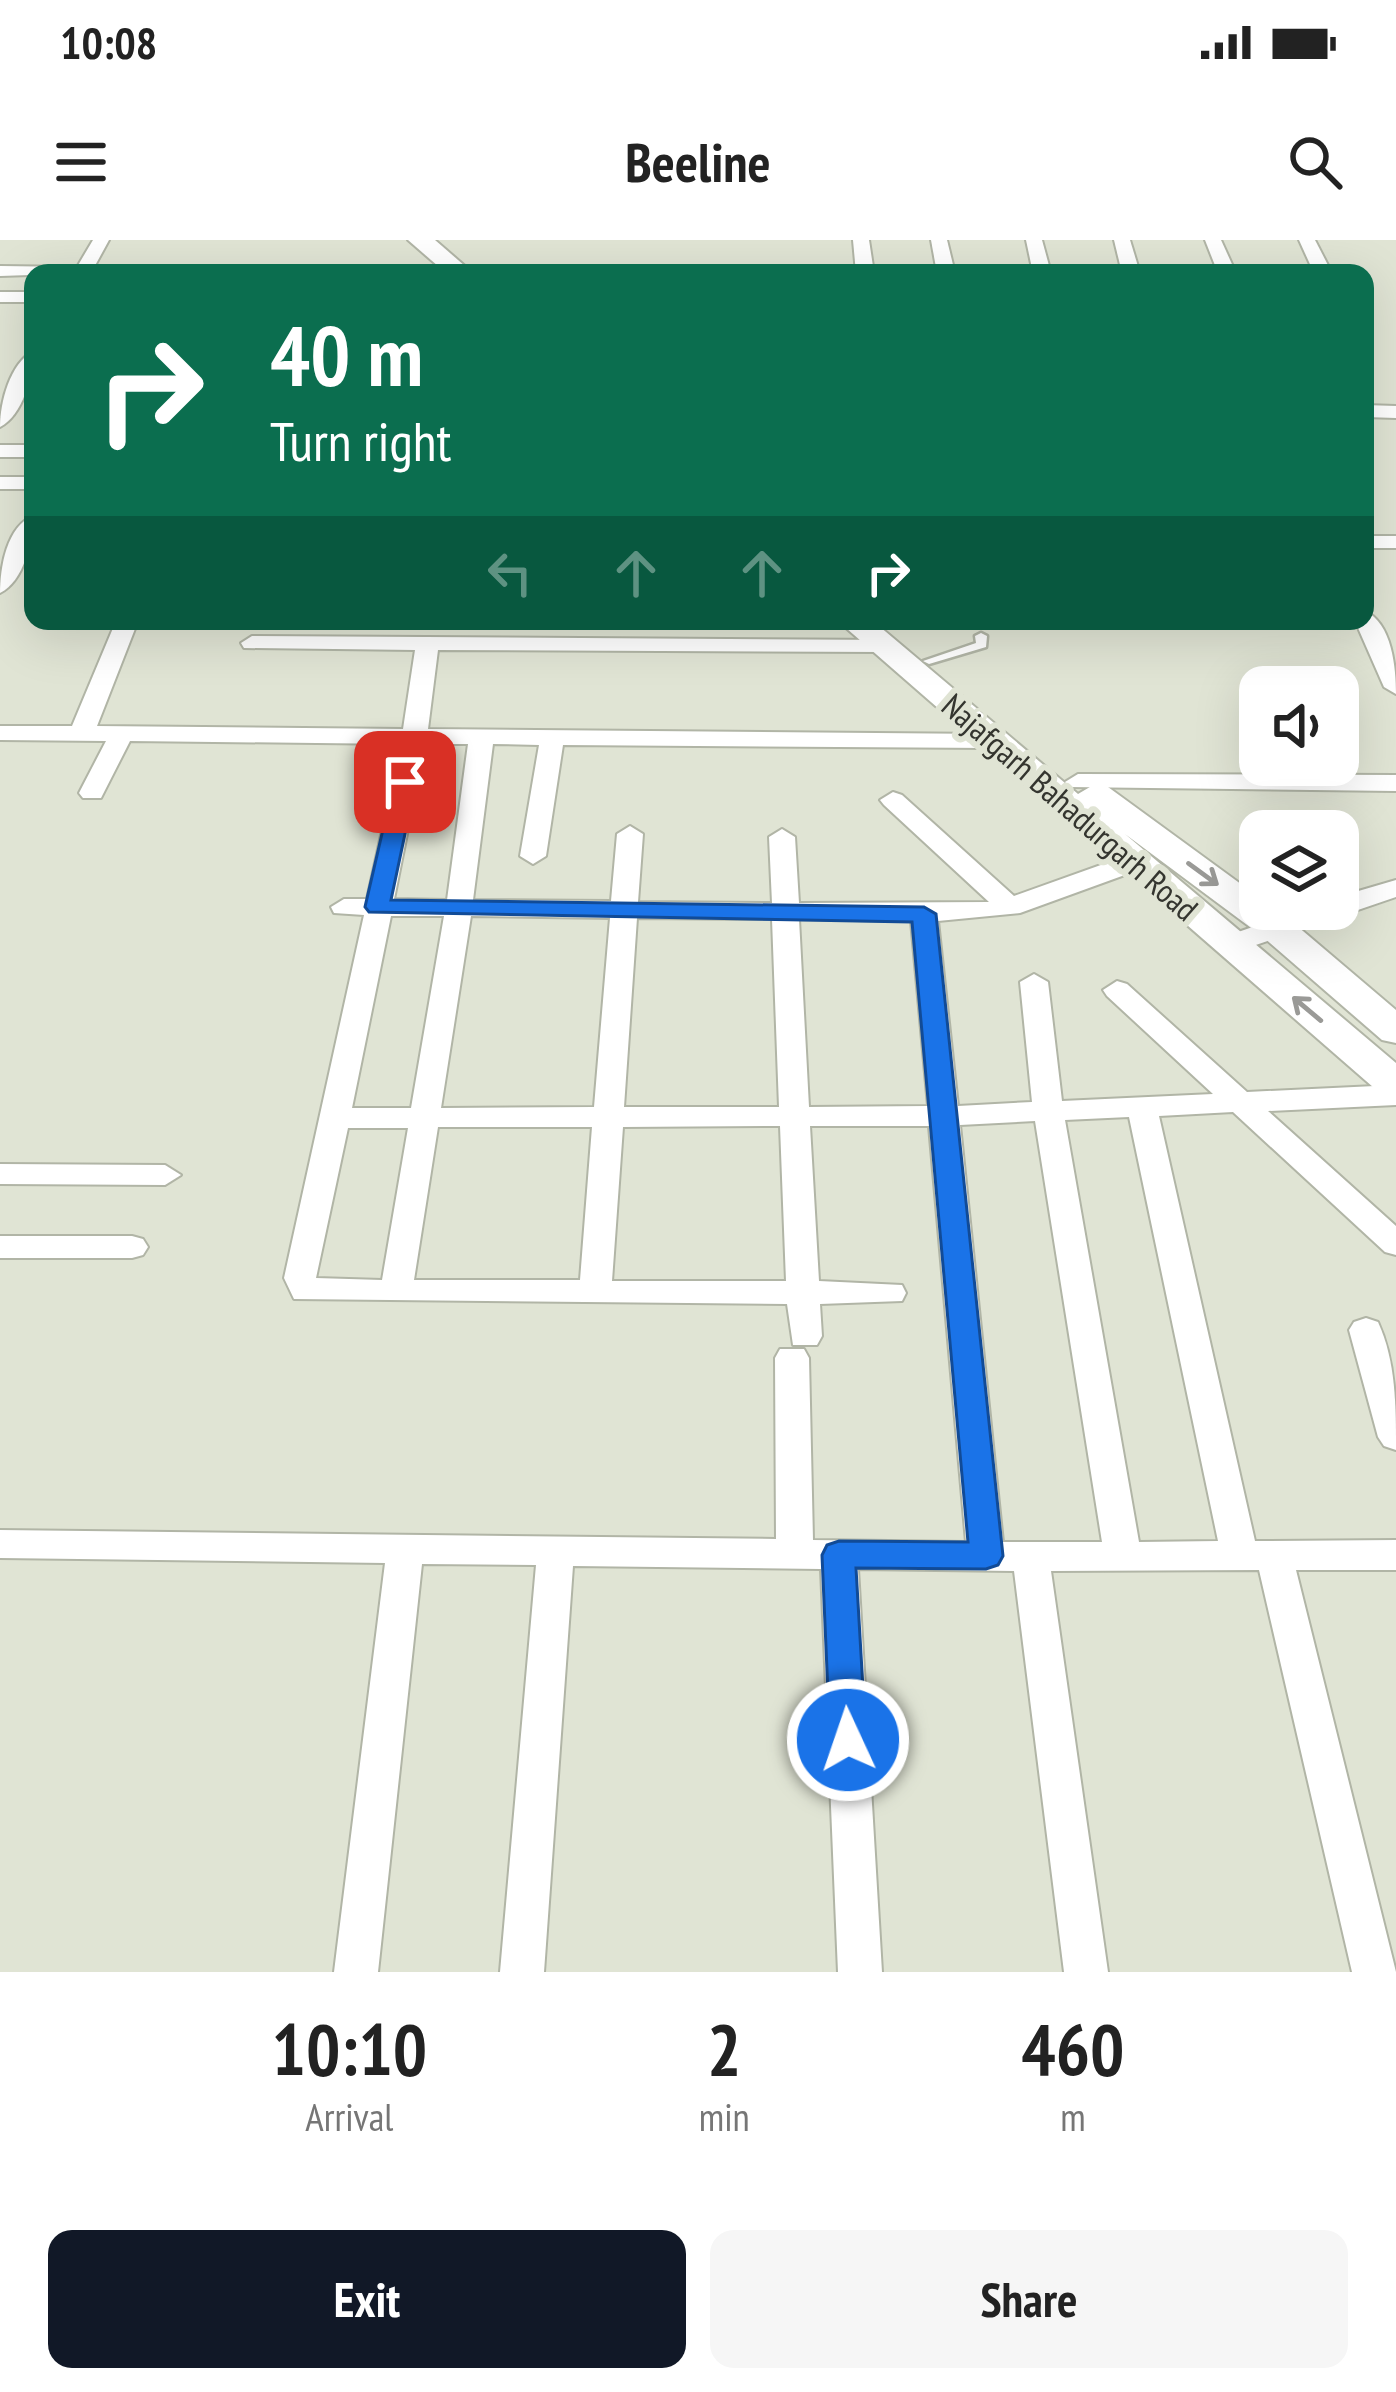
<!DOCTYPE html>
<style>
body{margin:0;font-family:"PT Sans Narrow",sans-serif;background:#f6f6f6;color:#222;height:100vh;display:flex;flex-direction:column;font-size:45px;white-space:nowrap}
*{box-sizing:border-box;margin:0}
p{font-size:39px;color:#767676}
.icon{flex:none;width:66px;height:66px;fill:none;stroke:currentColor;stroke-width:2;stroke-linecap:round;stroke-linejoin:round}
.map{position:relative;height:1732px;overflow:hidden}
.details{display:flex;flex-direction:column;background:#fff;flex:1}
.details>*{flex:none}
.top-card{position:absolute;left:24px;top:24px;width:1350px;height:366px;border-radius:24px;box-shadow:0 12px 48px #0002;background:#0b6e4f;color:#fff;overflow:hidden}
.tools{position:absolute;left:1239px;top:426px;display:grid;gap:24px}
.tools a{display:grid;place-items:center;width:120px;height:120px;border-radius:24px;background:#fff;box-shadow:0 12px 48px #0002;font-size:60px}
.pin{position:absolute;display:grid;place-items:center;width:102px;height:102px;color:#fff;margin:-51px;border-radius:24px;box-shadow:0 6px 18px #0006}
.me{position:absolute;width:132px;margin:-66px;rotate:357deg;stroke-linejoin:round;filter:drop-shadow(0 0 9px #0008)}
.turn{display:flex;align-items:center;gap:42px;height:252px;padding:0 48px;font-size:54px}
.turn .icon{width:156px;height:156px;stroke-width:2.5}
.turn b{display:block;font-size:84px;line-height:102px}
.lanes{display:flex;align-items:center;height:114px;padding:0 48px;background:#0003;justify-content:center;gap:60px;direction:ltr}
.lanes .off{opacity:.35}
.eta{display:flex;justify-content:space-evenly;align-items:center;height:204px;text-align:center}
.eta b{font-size:72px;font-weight:600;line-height:84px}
.action{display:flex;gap:24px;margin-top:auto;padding:24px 48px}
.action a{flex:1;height:138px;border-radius:24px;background:#111827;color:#fff;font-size:48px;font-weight:600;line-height:138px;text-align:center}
.action a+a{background:#f6f6f6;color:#222}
.status{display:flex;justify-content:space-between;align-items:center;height:84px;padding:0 60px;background:#fff;direction:ltr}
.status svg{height:33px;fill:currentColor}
header{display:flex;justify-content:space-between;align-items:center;height:156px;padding:0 48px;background:#fff;font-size:54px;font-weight:600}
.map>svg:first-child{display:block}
</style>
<div class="status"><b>10:08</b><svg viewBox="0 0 49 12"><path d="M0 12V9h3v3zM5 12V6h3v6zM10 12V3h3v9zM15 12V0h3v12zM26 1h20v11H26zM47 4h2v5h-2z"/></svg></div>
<header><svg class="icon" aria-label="menu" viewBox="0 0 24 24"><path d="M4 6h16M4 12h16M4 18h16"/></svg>Beeline<svg class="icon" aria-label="search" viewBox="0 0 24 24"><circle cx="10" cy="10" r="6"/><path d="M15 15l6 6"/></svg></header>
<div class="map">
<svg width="1396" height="1732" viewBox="0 0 1396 1732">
<rect width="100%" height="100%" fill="#e0e4d4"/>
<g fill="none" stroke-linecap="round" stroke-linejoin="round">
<g stroke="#b1b5a6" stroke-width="5">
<polygon id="lane" points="981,393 987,396 986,407 929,424 923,421 976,403 975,396"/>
</g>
<g stroke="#b1b5a6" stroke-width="4">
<g id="street">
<polygon points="93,0 109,0 91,33 0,36 0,26 77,27"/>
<polygon points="853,0 869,0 874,33 856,33"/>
<polygon points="931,0 947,0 955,33 937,33"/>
<polygon points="1026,0 1042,0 1051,33 1033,33"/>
<polygon points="1114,0 1130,0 1140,33 1122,33"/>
<polygon points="1205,0 1221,0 1236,33 1218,33"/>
<polygon points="1299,0 1315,0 1332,33 1314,33"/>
<rect x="0" y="52" width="33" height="10"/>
<path d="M33 111C33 136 23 175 0 187 0 162 10 124 33 111Z"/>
<polygon points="1365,165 1396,166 1396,178 1365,177"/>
<rect x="0" y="205" width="33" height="12"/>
<rect x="0" y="237" width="33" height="12"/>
<path d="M33 276C33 301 24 341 0 353 0 327 7 286 33 276Z"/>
<rect x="1365" y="296" width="31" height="12"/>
<path d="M1365 371C1392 383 1396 428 1396 454L1384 447 1355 381H1365Z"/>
<path d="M116 381H138L97 486 403 489 415 410 244 408 241 403 252 396 893 400V410L885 412 438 410 428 489 990 494 1002 501 990 508 563 505 546 616 533 624 520 616 539 505 493 504 473 660 611 661 617 594 630 586 643 594 638 662 772 663 769 597 782 589 795 597 799 663 989 662 884 565 880 560 893 552 902 555 1014 656 1126 616 1135 614 1148 622 1144 628 1020 673 938 681 958 866 1032 862 1020 742 1034 734 1048 742 1062 861 1213 854 1107 756 1103 750 1117 741 1127 744 1247 852 1396 845V865L1268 871 1396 986V1015L1385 1012 1233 872 1159 876 1255 1301 1396 1300V1330H1296L1396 1732H1352L1259 1330 1051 1331 1108 1732H1064L1014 1331 858 1329 882 1732H838L821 1329 573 1326 544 1732H500L536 1325 422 1324 378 1732H334L385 1323 0 1318V1290L776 1299 775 1118 780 1109H804L809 1118 813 1300 966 1302 929 886H810L819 1041 902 1045 906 1053 902 1061 820 1064 822 1096 817 1105H793L787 1064 294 1059 284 1038 364 675 334 673 331 667 344 659H367L401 504 130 501 101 558H83L79 553 106 501 0 500V486H72ZM425 504H468L447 660 394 659ZM391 676H444L411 868H352ZM471 676 610 678 594 867 441 868ZM637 678 772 679 779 867H624ZM799 679 911 681 928 866 809 867ZM1129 877 1218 1301 1139 1302 1065 880ZM1035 881 1102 1302H1003L960 885ZM780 886 786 1041H612L623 887ZM438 887H592L580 1040H414ZM348 888H408L382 1040 316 1038Z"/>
<polygon points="1078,534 1396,535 1396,551 1069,547 1065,542"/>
<polygon points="1396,640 1396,657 1241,710 1231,712 1217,704 1221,698 1304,669 1338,669 1338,657"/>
<polygon points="0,924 165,925 181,935 165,945 0,944"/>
<polygon points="0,996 132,996 143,999 148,1007 143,1015 132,1018 0,1018"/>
<path d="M1366 1078 1378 1082C1396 1121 1396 1167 1396 1210L1384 1206 1378 1197 1349 1090 1354 1082Z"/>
</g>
</g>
<g stroke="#b1b5a6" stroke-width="4">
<g id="secondary">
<polygon points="408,0 435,0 473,33 446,33"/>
<polygon points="838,381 873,381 1078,554 1095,544 1108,547 1260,658 1260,669 1275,669 1290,680 1396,770 1396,803 1382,800 1262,696 1125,594 1396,823 1396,858 1381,854"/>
</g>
</g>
<use href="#lane" fill="#fff" fill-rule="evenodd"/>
<use href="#street" fill="#fff" fill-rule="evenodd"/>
<use href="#secondary" fill="#fff" fill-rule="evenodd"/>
</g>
<defs><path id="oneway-shaft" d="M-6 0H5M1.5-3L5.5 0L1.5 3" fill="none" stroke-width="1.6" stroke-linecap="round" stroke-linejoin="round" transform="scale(3)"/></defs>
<g stroke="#9a9a97">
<use href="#oneway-shaft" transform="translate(1203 634) rotate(36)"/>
<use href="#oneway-shaft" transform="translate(1307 769) rotate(-140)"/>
</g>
<polygon fill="#1a73e8" stroke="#114b97" stroke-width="3" points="405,535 416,542 391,660 924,667 936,674 1003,1316 998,1325 986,1329 856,1328 866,1500 861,1511 848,1515 836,1511 830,1500 822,1315 827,1305 839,1301 968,1302 912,682 369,672 365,667 394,542"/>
<g text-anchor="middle" stroke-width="12" stroke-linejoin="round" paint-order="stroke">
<g font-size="33" fill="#34352f" stroke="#e0e4d4">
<text transform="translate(1070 567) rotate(41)" y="12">Najafgarh Bahadurgarh Road</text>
</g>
</g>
</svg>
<div class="tools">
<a><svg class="icon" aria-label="sound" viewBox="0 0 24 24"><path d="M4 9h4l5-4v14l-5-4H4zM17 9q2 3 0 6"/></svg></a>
<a><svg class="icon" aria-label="layers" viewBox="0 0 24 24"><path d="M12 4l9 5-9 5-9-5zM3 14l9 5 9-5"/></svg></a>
</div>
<div class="pin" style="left:405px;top:542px;background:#d93025"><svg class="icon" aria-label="arrive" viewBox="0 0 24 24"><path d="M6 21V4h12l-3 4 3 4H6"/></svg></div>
<svg class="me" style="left:848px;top:1500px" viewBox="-20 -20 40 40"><circle r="17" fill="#1a73e8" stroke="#fff" stroke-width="3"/><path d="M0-11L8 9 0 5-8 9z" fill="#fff"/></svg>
<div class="top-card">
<div class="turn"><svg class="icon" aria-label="right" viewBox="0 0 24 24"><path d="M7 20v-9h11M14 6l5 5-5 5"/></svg><div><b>40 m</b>Turn right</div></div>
<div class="lanes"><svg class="icon off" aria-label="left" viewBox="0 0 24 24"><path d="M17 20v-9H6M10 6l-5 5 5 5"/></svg><svg class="icon off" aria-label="ahead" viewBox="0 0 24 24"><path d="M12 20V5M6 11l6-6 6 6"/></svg><svg class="icon off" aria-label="ahead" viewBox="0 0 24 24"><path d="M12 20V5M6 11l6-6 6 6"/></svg><svg class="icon" aria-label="right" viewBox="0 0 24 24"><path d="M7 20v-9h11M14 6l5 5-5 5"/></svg></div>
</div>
</div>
<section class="details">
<div class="eta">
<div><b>10:10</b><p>Arrival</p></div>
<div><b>2</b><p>min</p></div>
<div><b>460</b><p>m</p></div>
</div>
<div class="action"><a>Exit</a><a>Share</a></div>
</section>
